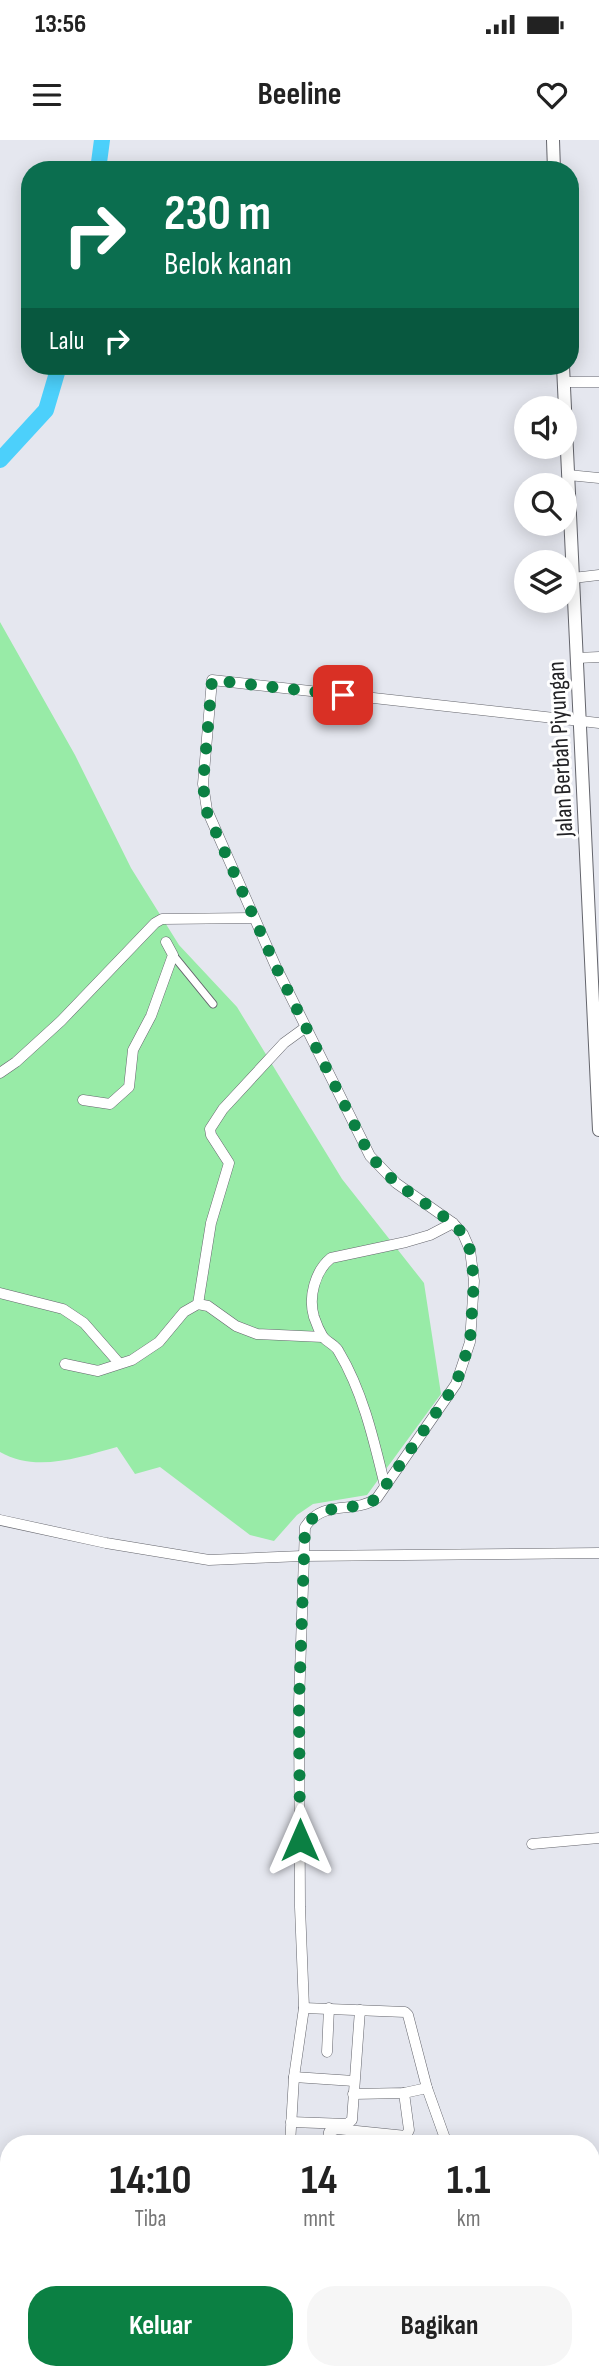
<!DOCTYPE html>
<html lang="id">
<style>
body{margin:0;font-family:"Sofia Sans Condensed",sans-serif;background:#f6f6f6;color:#222;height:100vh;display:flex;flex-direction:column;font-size:26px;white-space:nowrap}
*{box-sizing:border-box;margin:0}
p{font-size:23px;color:#767676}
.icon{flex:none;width:38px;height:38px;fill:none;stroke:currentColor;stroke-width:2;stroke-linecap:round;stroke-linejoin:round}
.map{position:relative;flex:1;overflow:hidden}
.details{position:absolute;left:0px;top:1995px;width:600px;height:245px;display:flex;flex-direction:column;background:#fff;border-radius:28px 28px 0 0;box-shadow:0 4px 18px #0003}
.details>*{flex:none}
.banner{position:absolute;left:21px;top:21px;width:558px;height:214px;border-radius:28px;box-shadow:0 4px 18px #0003;background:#0b6e4f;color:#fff;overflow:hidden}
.fabs{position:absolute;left:514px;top:256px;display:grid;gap:14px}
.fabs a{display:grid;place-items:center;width:63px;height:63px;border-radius:50%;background:#fff;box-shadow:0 4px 18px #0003;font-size:35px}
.pin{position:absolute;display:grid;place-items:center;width:60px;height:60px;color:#fff;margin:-30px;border-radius:14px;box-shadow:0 4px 10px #0006}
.me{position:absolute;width:77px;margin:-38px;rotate:0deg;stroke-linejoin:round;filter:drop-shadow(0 0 5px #0008)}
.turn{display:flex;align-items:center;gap:24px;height:147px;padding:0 28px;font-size:32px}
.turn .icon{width:91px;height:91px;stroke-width:2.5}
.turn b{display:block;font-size:49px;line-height:60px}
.then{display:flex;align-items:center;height:66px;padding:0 28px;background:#0003;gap:14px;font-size:26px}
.eta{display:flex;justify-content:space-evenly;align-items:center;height:119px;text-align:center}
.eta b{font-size:42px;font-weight:700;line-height:49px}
.cta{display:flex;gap:14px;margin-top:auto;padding:14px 28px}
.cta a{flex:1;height:80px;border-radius:28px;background:#0b8043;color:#fff;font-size:28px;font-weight:700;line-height:80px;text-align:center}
.cta a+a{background:#f6f6f6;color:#222}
.status{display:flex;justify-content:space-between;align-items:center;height:49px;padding:0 35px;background:#fff;direction:ltr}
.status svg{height:19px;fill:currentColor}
header{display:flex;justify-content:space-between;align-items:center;height:91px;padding:0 28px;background:#fff;font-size:32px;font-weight:700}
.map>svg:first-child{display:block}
</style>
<div class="status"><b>13:56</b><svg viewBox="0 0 49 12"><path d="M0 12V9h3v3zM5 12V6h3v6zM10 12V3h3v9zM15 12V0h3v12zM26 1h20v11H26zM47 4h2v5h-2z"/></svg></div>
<header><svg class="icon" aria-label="menu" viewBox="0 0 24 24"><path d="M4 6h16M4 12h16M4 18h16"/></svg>Beeline<svg class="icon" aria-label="heart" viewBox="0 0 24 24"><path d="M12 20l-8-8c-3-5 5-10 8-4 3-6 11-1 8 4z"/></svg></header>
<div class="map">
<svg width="599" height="2240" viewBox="0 0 599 2240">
<rect width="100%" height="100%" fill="#e5e7ef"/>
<path fill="#98eba7" d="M0 482 75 615 131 728 179 805 237 867 342 1039 424 1143 441 1254 367 1355 313 1364 297 1375 274 1401 250 1395 160 1327 135 1334 117 1307C80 1317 36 1333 0 1312Z"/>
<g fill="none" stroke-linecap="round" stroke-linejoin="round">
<g stroke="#4cd0fb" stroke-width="16">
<polyline points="98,30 102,0"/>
<polyline points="0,320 46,270 59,226"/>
</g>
<g stroke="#64656c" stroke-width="9">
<polyline id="pedestrian" points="173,815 213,864"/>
</g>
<g stroke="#64656c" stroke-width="11">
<g id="minor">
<polyline points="564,242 599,242"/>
<polyline points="568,335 599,338"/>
<polyline points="573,438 599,435"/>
<polyline points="577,518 599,517"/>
<polyline points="0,933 16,922 61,881 155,783 162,779 253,778"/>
<polyline points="83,960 110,964 129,947 133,910 151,876 173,815 166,802"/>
<polyline points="0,1153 63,1169 84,1183 119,1223"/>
<polyline points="198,1164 211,1083 229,1023 211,995 210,989 223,969 284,903 306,887"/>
<polyline points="65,1224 98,1231 132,1220 159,1202 184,1172 198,1164 208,1166 236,1186 257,1194 323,1197"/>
<path d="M385 1346C374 1301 363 1252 339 1212 336 1205 328 1203 323 1197 320 1192 316 1183 314 1177 308 1157 315 1131 331 1118L406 1102 430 1095 453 1083"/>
<polyline points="0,1380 106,1403 209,1420 302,1416 599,1413"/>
<polyline points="532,1704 599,1698"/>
<polyline points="304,1868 405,1872 408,1875 427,1948 447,2004"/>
<polyline points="327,1912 329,1868"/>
<polyline points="294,1937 354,1941"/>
<polyline points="353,1954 404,1953 427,1948"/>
<polyline points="291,1982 347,1984 352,1980 360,1870"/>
<path d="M290 2004 294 1937 304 1868 300 1767 299 1563 305 1387C324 1358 354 1375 377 1358L456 1244 470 1202 474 1141 470 1110 463 1094 453 1083 396 1043 370 1016 276 827 207 670 203 644 212 540 599 583"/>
<polyline points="327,2004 329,1992 337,1989 406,1996 409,1990 404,1953"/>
<polyline points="592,2141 599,2142"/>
<polyline points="595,2180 599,2155"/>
<polyline points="0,2197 9,2197"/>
<polyline points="215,2231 216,2240"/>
<polyline points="293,2231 293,2240"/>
<polyline points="376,2231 379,2240"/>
<polyline points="495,2240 496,2231"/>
<polyline points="528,2240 528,2231"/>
</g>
</g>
<g stroke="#64656c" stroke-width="14">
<g id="tertiary">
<polyline points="553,0 554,30"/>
<polyline points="563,226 599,990"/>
<polyline points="592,2086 599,2086"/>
</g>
</g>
<g stroke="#9a6a61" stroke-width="18">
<g id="trunk">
<polyline points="0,2105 9,2107"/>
<polyline points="592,2228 599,2229"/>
</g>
</g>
<use href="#pedestrian" stroke="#fff" stroke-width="7"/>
<use href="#minor" stroke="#fff" stroke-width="10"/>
<use href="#tertiary" stroke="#fff" stroke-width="12"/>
<use href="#trunk" stroke="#e2a69a" stroke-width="16"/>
</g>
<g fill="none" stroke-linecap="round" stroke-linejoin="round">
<path stroke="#0b8043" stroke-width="12" stroke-dasharray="0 21.6" d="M300 1700 299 1563 305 1387C325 1358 354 1375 377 1358L456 1244 470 1202 474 1140 470 1110 463 1094 453 1083 396 1043 370 1016 276 827 206 670 203 644 212 540 343 555"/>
</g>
<g text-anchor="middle" stroke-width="6" stroke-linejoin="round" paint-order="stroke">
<g font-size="24" fill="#222225" stroke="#fff">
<text transform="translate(560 609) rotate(-93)" y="8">Jalan Berbah Piyungan</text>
</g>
</g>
</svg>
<div class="fabs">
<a><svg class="icon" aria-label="sound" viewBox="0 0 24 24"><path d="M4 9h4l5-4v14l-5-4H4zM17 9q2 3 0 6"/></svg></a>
<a><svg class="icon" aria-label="search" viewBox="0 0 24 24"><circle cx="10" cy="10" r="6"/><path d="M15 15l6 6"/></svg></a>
<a><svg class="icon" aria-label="layers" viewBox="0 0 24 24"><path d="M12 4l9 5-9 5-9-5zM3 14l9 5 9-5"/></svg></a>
</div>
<div class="pin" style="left:343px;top:555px;background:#d93025"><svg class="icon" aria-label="arrive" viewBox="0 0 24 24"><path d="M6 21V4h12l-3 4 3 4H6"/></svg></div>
<svg class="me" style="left:300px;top:1700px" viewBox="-20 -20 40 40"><path d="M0-17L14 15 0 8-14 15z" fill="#0b8043" stroke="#fff" stroke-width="4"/></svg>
<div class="banner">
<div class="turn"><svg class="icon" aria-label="right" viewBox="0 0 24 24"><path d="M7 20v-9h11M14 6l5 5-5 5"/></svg><div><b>230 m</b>Belok kanan</div></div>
<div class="then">Lalu<svg class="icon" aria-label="right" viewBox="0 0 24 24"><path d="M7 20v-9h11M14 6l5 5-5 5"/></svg></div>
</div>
<section class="details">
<div class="eta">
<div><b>14:10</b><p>Tiba</p></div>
<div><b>14</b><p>mnt</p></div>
<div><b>1.1</b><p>km</p></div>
</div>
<div class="cta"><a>Keluar</a><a>Bagikan</a></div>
</section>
</div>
